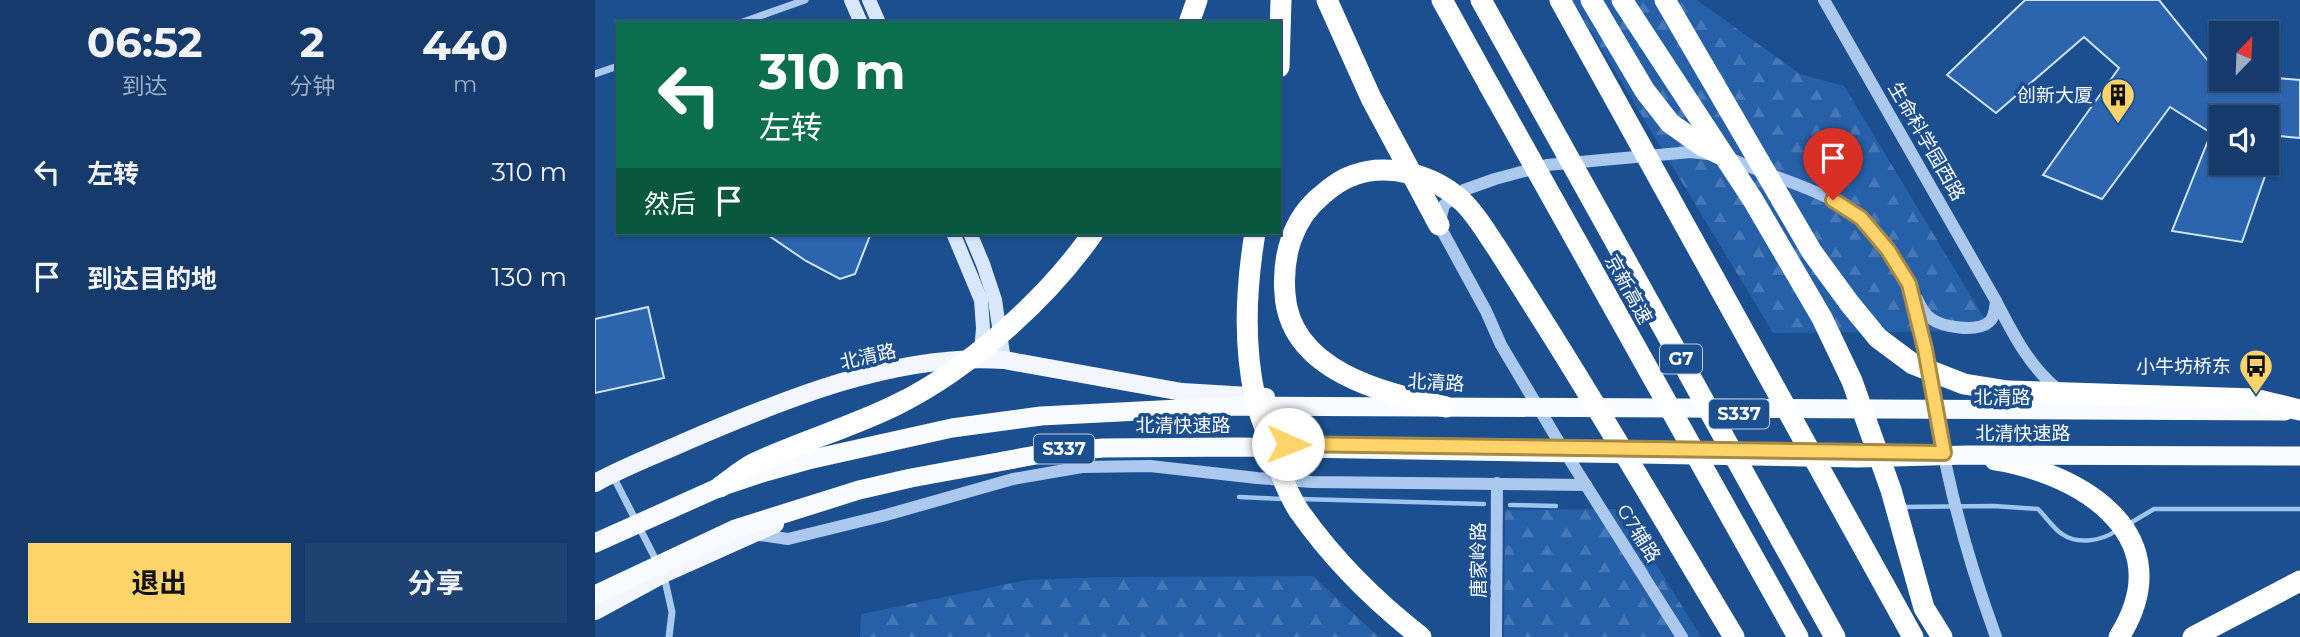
<!DOCTYPE html>
<html lang="zh">
<meta charset="utf-8">
<style>
body{margin:0;font-family:Montserrat,"Noto Sans SC",sans-serif;background:#1e4272;color:#f1f3f6;height:100vh;display:flex;flex-direction:column;font-size:26px;white-space:nowrap}
*{box-sizing:border-box;margin:0}
p{font-size:23px;color:#9dadc2}
.icon{flex:none;width:38px;height:38px;fill:none;stroke:currentColor;stroke-width:2;stroke-linecap:round;stroke-linejoin:round}
.map{position:relative;flex:1;overflow:hidden}
.details{display:flex;flex-direction:column;background:#153b6c;width:595px}
.details>*{flex:none}
.top-card{position:absolute;left:21px;top:21px;width:665px;height:214px;border-radius:0px;box-shadow:0 2px 5px #0004,0 0 0 2px #34557f;background:#0b6e4f;color:#fff;overflow:hidden}
.needle{width:46px;rotate:23deg}
.fabs{position:absolute;left:1614px;top:21px;display:grid;gap:14px}
.fabs a{display:grid;place-items:center;width:70px;height:70px;border-radius:0px;background:#153b6c;box-shadow:0 2px 5px #0004,0 0 0 2px #34557f;font-size:35px}
.pin{position:absolute;display:grid;place-items:center;width:60px;height:60px;color:#fff;margin:-72px -30px;border-radius:50% 50% 50% 0;rotate:-45deg;box-shadow:0 0 7px #0007}
.pin .icon{rotate:45deg}
.me{position:absolute;width:77px;margin:-38px;rotate:91deg;stroke-linejoin:round;filter:drop-shadow(0 0 5px #0008)}
.turn{display:flex;align-items:center;gap:24px;height:147px;padding:0 28px;font-size:32px}
.turn .icon{width:91px;height:91px;stroke-width:2.5}
.turn b{display:block;font-size:49px;line-height:60px}
.then{display:flex;align-items:center;height:66px;padding:0 28px;background:#0003;gap:14px;font-size:26px}
.eta{display:flex;justify-content:space-evenly;align-items:center;height:119px;text-align:center}
.eta b{font-size:42px;font-weight:700;line-height:49px}
.primary-button{display:flex;gap:14px;margin-top:auto;padding:14px 28px}
.primary-button a{flex:1;height:80px;border-radius:0px;background:#fed369;color:#111;font-size:28px;font-weight:700;line-height:80px;text-align:center}
.primary-button a+a{background:#1e4272;color:#f1f3f6}
ul{padding:0;list-style:none}
li{display:flex;align-items:center;gap:21px;height:105px;padding:0 28px}
li div{flex:1}
li b{display:block;font-size:26px}
li em{font-style:normal}
main{display:flex;flex:1;min-height:0}
.map>svg:first-child{display:block}
</style>
<main>
<section class="details">
<div class="eta">
<div><b>06:52</b><p>到达</p></div>
<div><b>2</b><p>分钟</p></div>
<div><b>440</b><p>m</p></div>
</div>
<ul>
<li><svg class="icon" aria-label="left" viewBox="0 0 24 24"><path d="M17 20v-9H6M10 6l-5 5 5 5"/></svg><div><b>左转</b></div><em>310 m</em></li>
<li><svg class="icon" aria-label="arrive" viewBox="0 0 24 24"><path d="M6 21V4h12l-3 4 3 4H6"/></svg><div><b>到达目的地</b></div><em>130 m</em></li>
</ul>
<div class="primary-button"><a>退出</a><a>分享</a></div>
</section>
<div class="map">
<svg width="1705" height="637" viewBox="0 0 1705 637">
<defs>
<pattern id="forest-firs" width="22" height="20" patternUnits="userSpaceOnUse" patternTransform="scale(1.75)"><rect width="22" height="20" fill="#2660a8"/><path d="M5 1l3.5 6h-7zM16 11l3.5 6h-7z" fill="#4778b5"/></pattern>
</defs>
<rect width="100%" height="100%" fill="#1c4f90"/>
<g fill="url(#forest-firs)">
<polygon points="977,0 1102,0 1205,74 1249,86 1397,331 1178,333"/>
<polygon points="1027,509 1106,637 909,637 910,510"/>
<polygon points="718,576 784,637 265,637 266,614 432,580 512,577"/>
</g>
<g fill="none" stroke-linecap="round" stroke-linejoin="round">
<g stroke="#9fc4ef" stroke-width="4.5">
<polyline points="644,497 689,499"/>
<polyline points="705,499 889,504"/>
<polyline points="915,505 961,506"/>
<path d="M1306 507 1399 506 1443 509C1450 516 1460 530 1467 534 1483 545 1506 541 1521 531"/>
<polyline points="1532,525 1559,509 1705,509"/>
</g>
</g>
<g fill="#2c65ad" stroke="#d1e4fa" stroke-width="2" fill-rule="evenodd">
<path d="M1430 0H1564L1613 61 1626 65V79L1671 77 1705 80V138L1684 136 1647 242 1577 231 1616 133 1575 107 1507 199 1448 175 1524 68 1489 37 1401 113 1352 75ZM1626 117H1671V163H1626Z"/>
<polygon points="170,233 276,233 260,274 245,279 211,261"/>
<polygon points="53,307 69,378 0,393 0,319"/>
</g>
<g fill="none" stroke-linecap="round" stroke-linejoin="round">
<g stroke="#abc9ee" stroke-width="7">
<polyline points="145,23 210,0"/>
<polyline points="0,74 23,66"/>
<polyline points="18,476 62,562"/>
<polyline points="69,576 77,612 74,637"/>
</g>
<g stroke="#abc9ee" stroke-width="12">
<path d="M1229 0 1401 301C1418 334 1435 368 1465 391"/>
<path d="M1134 158C1177 178 1227 188 1264 217 1281 230 1307 266 1314 286 1336 348 1339 415 1354 479 1366 533 1382 585 1401 637"/>
<path d="M1322 299C1325 305 1329 314 1335 318 1347 327 1381 333 1394 322 1400 317 1400 308 1401 301"/>
<polyline points="158,534 193,539 291,515 418,479 487,467 555,466 662,478 717,482 991,485"/>
<polyline points="901,637 902,483"/>
<polyline points="1087,637 968,449 906,345 891,311 844,225 849,205 869,190 900,179 952,165 1096,152 1113,154"/>
</g>
<g stroke="#d8e7fa" stroke-width="14">
<polyline points="256,0 266,23"/>
<polyline points="274,0 284,23"/>
<polyline points="358,233 386,300 388,328 386,352"/>
<polyline points="375,233 388,264 400,300 409,360"/>
</g>
<g stroke="#f2f7ff" stroke-width="18">
<path d="M0 483C29 467 61 455 92 441 187 400 303 352 409 360L587 392 671 397"/>
<polyline points="0,611 68,574 180,524"/>
</g>
<g stroke="#fff" stroke-width="21">
<polyline points="732,0 776,98 844,225"/>
<polyline points="847,0 894,85"/>
<polyline points="886,0 931,81"/>
<polyline points="996,0 1050,91 1075,123 1106,145 1127,155"/>
<polyline points="594,23 602,0"/>
<polyline points="684,67 686,0"/>
<path d="M1400 460C1489 474 1587 537 1524 637"/>
<polyline points="1598,637 1705,581"/>
</g>
<g stroke="#f8fbff" stroke-width="19">
<polyline points="0,543 125,487 170,472 213,460 357,428 446,416 643,406 1690,411"/>
<polyline points="0,595 140,529 264,490 316,478 452,453 508,448 643,447 1263,458 1373,455 1705,456"/>
</g>
<g stroke="#fff" stroke-width="21">
<polyline points="965,0 1318,637"/>
<polyline points="1027,0 1158,200 1227,318 1257,381 1296,490 1329,608 1347,637"/>
<polyline points="1070,0 1217,252 1255,304 1283,338 1318,364 1369,384 1413,391 1659,399 1705,410"/>
<polyline points="931,81 1240,637"/>
<polyline points="894,85 1203,637"/>
<path d="M660 233C651 287 648 343 660 397 663 412 670 427 675 442 682 465 691 491 704 511 737 558 781 602 826 637"/>
<path d="M851 407C790 393 695 372 690 294 687 257 697 219 727 195 736 187 747 179 759 175 794 162 840 176 867 201 881 214 891 232 902 248 918 273 934 299 950 324 1015 427 1076 532 1139 637"/>
<path d="M125 487C136 479 148 469 160 463 207 441 257 427 303 404 374 369 453 298 498 233"/>
</g>
</g>
<g fill="none" stroke-linecap="round" stroke-linejoin="round">
<g stroke="#a58944" stroke-width="18">
<polyline id="route" points="693,444 1349,453 1330,349 1314,284 1293,250 1266,218 1238,200"/>
</g>
<use href="#route" stroke="#fed369" stroke-width="12"/>
</g>
<defs>
<g id="building-pin" transform="scale(1.75)"><path d="M0 17L-7.5 6A9.5 9.5 0 1 1 7.5 6Z" fill="#fed369" stroke="#1c4f90"/><path d="M-4-6H4V6H1V3H-1V6H-4ZM-2.5-4.3h1.7v1.8h-1.7ZM.8-4.3h1.7v1.8H.8ZM-2.5-1h1.7V.8h-1.7ZM.8-1h1.7V.8H.8Z" fill="#111"/></g>
<g id="bus-pin" transform="scale(1.75)"><path d="M0 17L-7.5 6A9.5 9.5 0 1 1 7.5 6Z" fill="#fed369" stroke="#1c4f90"/><path d="M-5-6H5V4H4V6H2V4H-2V6H-4V4H-5ZM-3.5-4V0h7V-4ZM-3.5 1.2v1.5H-2V1.2ZM2 1.2v1.5H3.5V1.2Z" fill="#111"/></g>
</defs>
<g fill-rule="evenodd">
<use href="#building-pin" x="1523" y="95"/>
<use href="#bus-pin" x="1661" y="366"/>
</g>
<g text-anchor="middle" stroke-width="7" stroke-linejoin="round" paint-order="stroke">
<g fill="#1c4f90" stroke="#bbcade" stroke-width="2">
<rect x="1065" y="344.5" width="42" height="29" rx="5"/>
<rect x="1114" y="399.5" width="60" height="29" rx="5"/>
<rect x="439" y="434.5" width="60" height="29" rx="5"/>
</g>
<g font-size="18" font-weight="bold" fill="#fff">
<text x="1086" y="365">G7</text>
<text x="1144" y="420">S337</text>
<text x="469" y="455">S337</text>
</g>
<g font-size="19" fill="#fff" stroke="#1c4f90" text-anchor="end">
<text x="1498" y="102">创新大厦</text>
<text x="1636" y="373">小牛坊桥东</text>
</g>
<g font-size="19" fill="#fff" stroke="#1c4f90">
<text transform="translate(1332 141) rotate(60)" y="7">生命科学园西路</text>
<text transform="translate(1034 289) rotate(61)" y="7">京新高速</text>
<text transform="translate(273 356) rotate(-13)" y="7">北清路</text>
<text transform="translate(841 382) rotate(3)" y="7">北清路</text>
<text x="1407" y="404">北清路</text>
<text x="588" y="432">北清快速路</text>
<text x="1428" y="440">北清快速路</text>
<text transform="translate(1044 533) rotate(58)" y="7">G7辅路</text>
<text transform="translate(883 560) rotate(-90)" y="7">唐家岭路</text>
</g>
</g>
</svg>
<div class="fabs">
<a><svg class="needle" viewBox="-14 -14 28 28"><path d="M0-13l5 13h-10z" fill="#e53935"/><path d="M0 13l5-13h-10z" fill="#9dadc2"/></svg></a>
<a><svg class="icon" aria-label="sound" viewBox="0 0 24 24"><path d="M4 9h4l5-4v14l-5-4H4zM17 9q2 3 0 6"/></svg></a>
</div>
<div class="pin" style="left:1238px;top:200px;background:#d93025"><svg class="icon" aria-label="arrive" viewBox="0 0 24 24"><path d="M6 21V4h12l-3 4 3 4H6"/></svg></div>
<svg class="me" style="left:693px;top:444px" viewBox="-20 -20 40 40"><circle r="19" fill="#fff"/><path d="M0-13L10 11 0 6-10 11z" fill="#fed369"/></svg>
<div class="top-card">
<div class="turn"><svg class="icon" aria-label="left" viewBox="0 0 24 24"><path d="M17 20v-9H6M10 6l-5 5 5 5"/></svg><div><b>310 m</b>左转</div></div>
<div class="then">然后<svg class="icon" aria-label="arrive" viewBox="0 0 24 24"><path d="M6 21V4h12l-3 4 3 4H6"/></svg></div>
</div>
</div>
</main>
